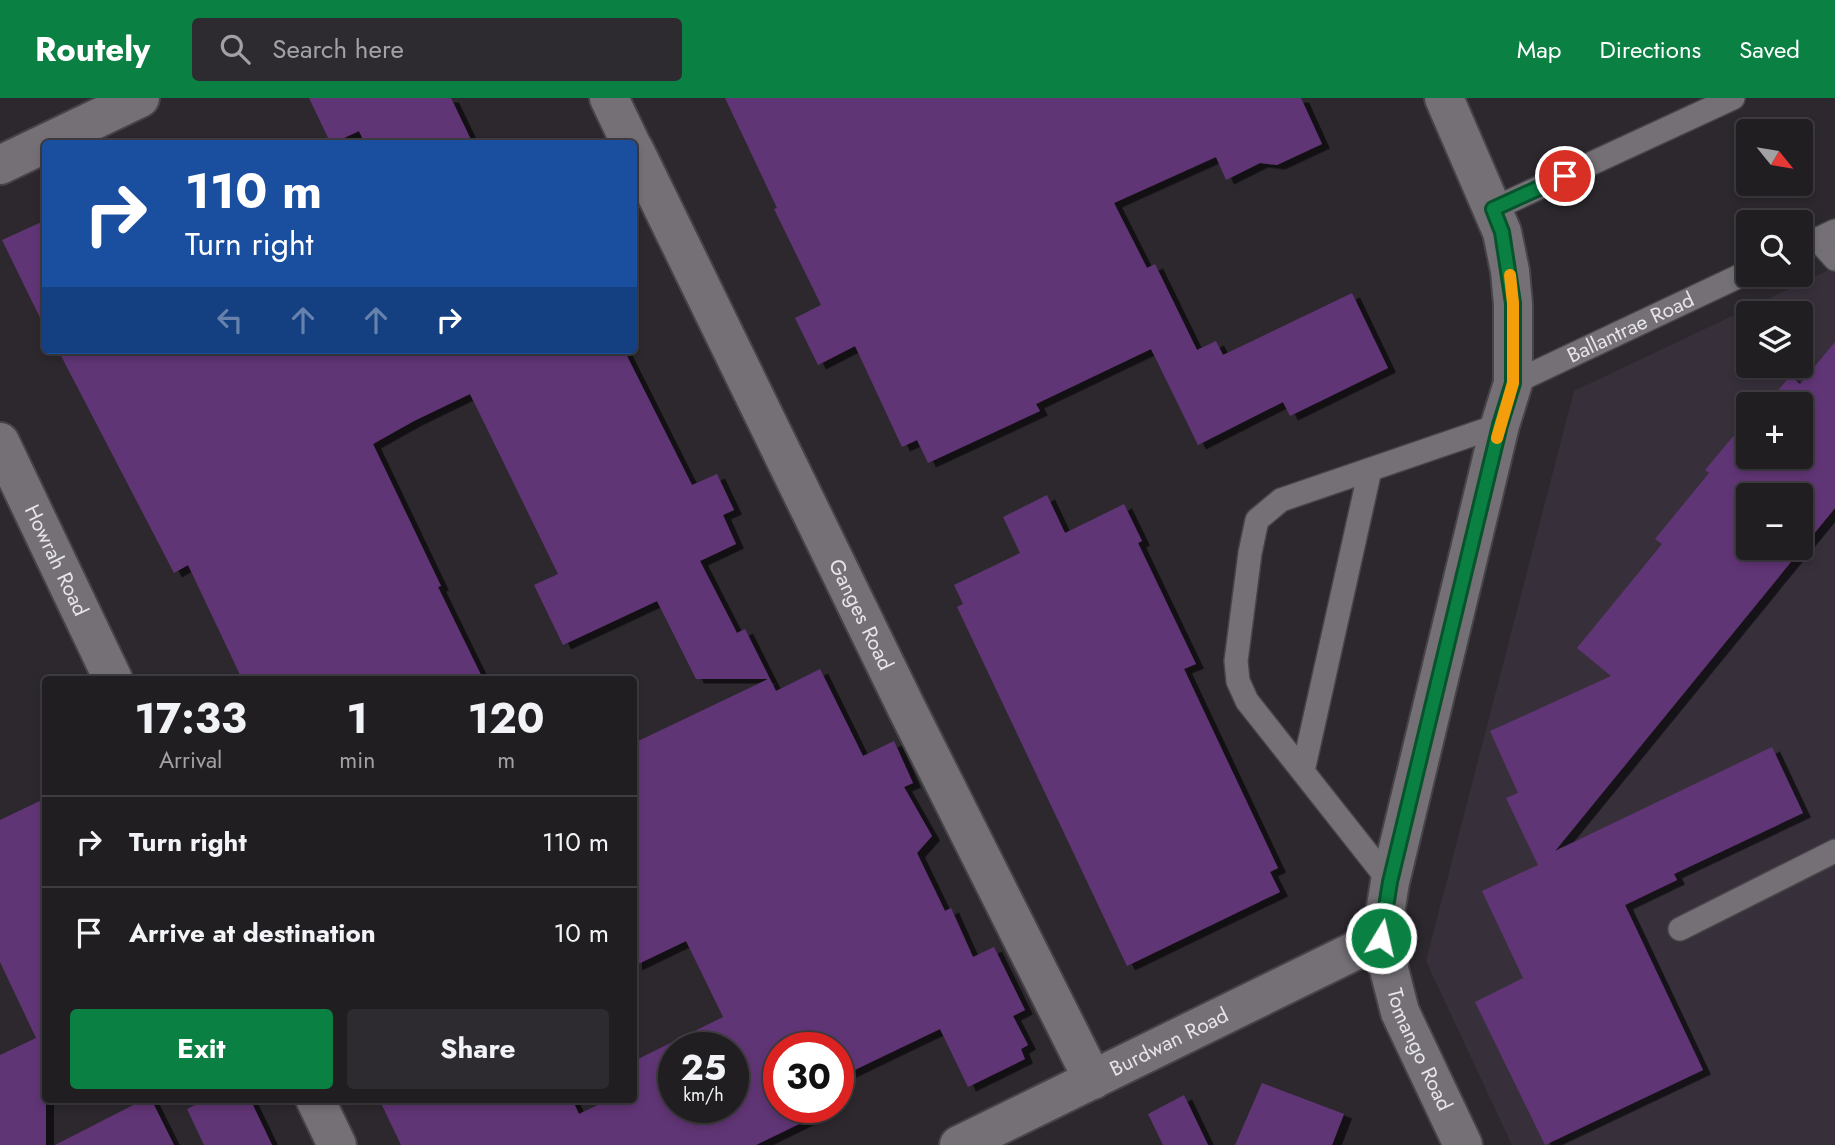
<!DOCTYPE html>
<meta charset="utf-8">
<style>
body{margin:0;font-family:Jost,sans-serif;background:#2d2b2f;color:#f1f3f6;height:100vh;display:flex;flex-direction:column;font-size:26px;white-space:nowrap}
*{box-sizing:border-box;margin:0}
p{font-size:23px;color:#a2a2a5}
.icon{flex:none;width:38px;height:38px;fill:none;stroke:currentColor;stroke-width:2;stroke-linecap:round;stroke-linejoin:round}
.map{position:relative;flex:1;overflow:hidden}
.sheet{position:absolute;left:42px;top:578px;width:595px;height:427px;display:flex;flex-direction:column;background:#211e22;border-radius:7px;box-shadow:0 4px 10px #0003,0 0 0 2px #3e3c40}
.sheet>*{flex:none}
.guide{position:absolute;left:42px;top:42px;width:595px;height:214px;border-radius:7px;box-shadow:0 4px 10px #0003,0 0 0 2px #3e3c40;background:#1a4fa0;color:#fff;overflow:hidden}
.needle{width:46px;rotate:120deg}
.tools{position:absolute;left:1736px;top:21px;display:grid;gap:14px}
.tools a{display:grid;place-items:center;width:77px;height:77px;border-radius:7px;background:#211e22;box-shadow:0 4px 10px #0003,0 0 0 2px #3e3c40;font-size:35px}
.speed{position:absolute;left:658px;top:934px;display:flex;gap:14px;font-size:35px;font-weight:700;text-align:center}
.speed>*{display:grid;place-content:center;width:91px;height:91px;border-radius:50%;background:#211e22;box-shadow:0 4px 10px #0003,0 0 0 2px #3e3c40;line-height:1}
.speed small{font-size:18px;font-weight:400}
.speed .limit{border:10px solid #d22;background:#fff;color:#111}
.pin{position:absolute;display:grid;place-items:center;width:60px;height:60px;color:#fff;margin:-30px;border:4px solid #fff;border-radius:50%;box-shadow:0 2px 7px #0007}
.me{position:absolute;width:77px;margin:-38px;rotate:9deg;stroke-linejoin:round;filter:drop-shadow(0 0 5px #0008)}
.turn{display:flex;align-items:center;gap:24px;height:147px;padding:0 28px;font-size:32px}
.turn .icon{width:91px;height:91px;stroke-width:2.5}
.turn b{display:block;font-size:49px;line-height:60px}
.lanes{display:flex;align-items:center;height:66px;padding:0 28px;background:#0003;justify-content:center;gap:35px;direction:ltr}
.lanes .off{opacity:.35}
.eta{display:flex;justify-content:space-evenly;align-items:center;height:119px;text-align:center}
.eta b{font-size:42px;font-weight:700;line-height:49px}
.cta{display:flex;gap:14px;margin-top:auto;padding:14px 28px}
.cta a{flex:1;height:80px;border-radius:7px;background:#0b8043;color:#fff;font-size:28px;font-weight:700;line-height:80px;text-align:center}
.cta a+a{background:#2d2b2f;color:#f1f3f6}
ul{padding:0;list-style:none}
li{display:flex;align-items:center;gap:21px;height:91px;padding:0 28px;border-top:2px solid #3e3c40}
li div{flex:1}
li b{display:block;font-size:26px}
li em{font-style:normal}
header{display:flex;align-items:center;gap:42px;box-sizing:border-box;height:98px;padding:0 35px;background:#0b8043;color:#fff}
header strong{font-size:33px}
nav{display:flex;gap:38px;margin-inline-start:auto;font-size:24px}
.search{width:490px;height:63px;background:#2d2b2f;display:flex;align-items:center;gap:18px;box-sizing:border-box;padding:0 24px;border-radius:7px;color:#a2a2a5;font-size:26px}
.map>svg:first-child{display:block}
</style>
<header>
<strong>Routely</strong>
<div class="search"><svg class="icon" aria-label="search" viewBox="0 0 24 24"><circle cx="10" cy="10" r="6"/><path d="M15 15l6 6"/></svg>Search here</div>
<nav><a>Map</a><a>Directions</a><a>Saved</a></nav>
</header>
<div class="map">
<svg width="1835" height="1047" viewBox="0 0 1835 1047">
<defs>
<filter id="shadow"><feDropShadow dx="8" dy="4.5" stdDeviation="0" flood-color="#0009"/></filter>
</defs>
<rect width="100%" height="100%" fill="#2c282e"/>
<path fill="#37303b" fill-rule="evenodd" d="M1835 169V1047H1512L1426 863 1574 293ZM1748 215H1801V268H1748ZM1748 306H1801V359H1748ZM1748 397H1801V450H1748Z"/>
<g fill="#613475" fill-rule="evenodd" filter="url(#shadow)">
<polygon points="309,0 451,0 473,46 365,46 359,33 331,46"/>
<polygon points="725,0 1301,0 1322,46 1277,67 1260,65 1226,82 1216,59 1114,105 1147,170 1155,166 1197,252 1216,243 1223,257 1352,195 1388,270 1290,318 1283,304 1198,347 1151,251 1036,306 1040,313 928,365 917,342 902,349 855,248 818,267 795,220 821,207 774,111 777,110"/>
<polygon points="46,122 46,232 2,142"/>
<path d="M1835 244V410L1555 753 1772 649 1803 715 1674 776 1677 782 1625 807 1703 972 1545 1047 1475 904 1523 880 1482 793 1538 767 1506 700 1518 695 1490 633 1611 578 1577 550 1662 446 1655 441 1709 375 1705 372 1736 335 1740 339 1748 329V359H1801V306H1767L1790 278 1800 286ZM1748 397H1801V450H1748Z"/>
<path d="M58 252H624L692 387 717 376 734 412 723 417 736 446 700 463 737 535 745 531 776 593 820 571 863 658 894 643 913 685 904 689 932 738 917 755 945 813 951 810 973 859 994 849 1025 912 1013 918 1028 947 1021 951 1025 961 968 989 940 931 838 980V950H779V1010H832L756 1047H401L379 1001H572L579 1016 610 1001H634V963L723 919 686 843 634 868V645L768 581H696L657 503 563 547 534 487 558 476 470 296 414 323 373 346 441 488 438 489 483 581H242L188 467 174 475ZM674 950H733V1010H674Z"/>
<polygon points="1047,397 1065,435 1124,406 1142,443 1138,445 1196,566 1184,571 1278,770 1270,774 1280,794 1127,868 957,509 963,506 954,487 1020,455 1003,419"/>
<polygon points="46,700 46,1047 0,1047 0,957 36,940 0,864 0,722"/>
<polygon points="1262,985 1344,1016 1332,1047 1235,1047"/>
<polygon points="1184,997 1208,1047 1163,1047 1148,1016"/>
<polygon points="145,1001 151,1001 174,1047 55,1047"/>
<polygon points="207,1001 250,1001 272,1047 204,1047 187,1011"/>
</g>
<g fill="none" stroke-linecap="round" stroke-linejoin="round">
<g stroke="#464448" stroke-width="26">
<g id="lane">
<polyline points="1493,111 1733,0"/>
<polyline points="1817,141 1835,161"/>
<polyline points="1801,149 1835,133"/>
<path id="s1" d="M1513 285 1748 174"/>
<polyline points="1303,673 1370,372"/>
<polyline points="1390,784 1247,603 1238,583 1236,563 1250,455 1257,422 1281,402 1500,327"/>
<polyline points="1680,831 1835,753"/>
</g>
</g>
<g stroke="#464448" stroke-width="42">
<g id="street">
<polyline points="609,0 631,46"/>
<path id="s2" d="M1444 0 1502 134 1510 173 1513 206V285L1500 327 1390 784 1381 840 1400 914 1463 1047"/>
<path id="s3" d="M634 51 907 611 1093 982"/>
<polyline points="0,67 140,0"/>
<path id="s4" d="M0 344 113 581"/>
<polyline points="315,1001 337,1047"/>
<path id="s5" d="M959 1047 1381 840"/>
</g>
</g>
<use href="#lane" stroke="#747076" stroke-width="23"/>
<use href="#street" stroke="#747076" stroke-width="38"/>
</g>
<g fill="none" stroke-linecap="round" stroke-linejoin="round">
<g stroke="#07532c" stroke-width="18">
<polyline id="route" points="1381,840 1390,784 1500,327 1513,285 1513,205 1502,134 1493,111 1565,78"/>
</g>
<use href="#route" stroke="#0b8043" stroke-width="12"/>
<polyline stroke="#f59e0b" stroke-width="12" points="1497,340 1513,285 1513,205 1510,177"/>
</g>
<g text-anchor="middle" stroke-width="5" stroke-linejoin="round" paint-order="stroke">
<g font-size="21" fill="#e6e4e8" stroke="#221f24">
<text dy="7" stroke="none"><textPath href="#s1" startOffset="130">Ballantrae Road</textPath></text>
<text dy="7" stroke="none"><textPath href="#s4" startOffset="131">Howrah Road</textPath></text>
<text dy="7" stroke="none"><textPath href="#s3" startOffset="518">Ganges Road</textPath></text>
<text dy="7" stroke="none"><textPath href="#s5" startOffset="234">Burdwan Road</textPath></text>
<text dy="7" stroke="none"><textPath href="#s2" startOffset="987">Tomango Road</textPath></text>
</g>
</g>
</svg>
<div class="tools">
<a><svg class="needle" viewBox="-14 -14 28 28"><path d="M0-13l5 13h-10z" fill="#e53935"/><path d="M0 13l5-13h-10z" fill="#a2a2a5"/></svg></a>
<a><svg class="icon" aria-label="search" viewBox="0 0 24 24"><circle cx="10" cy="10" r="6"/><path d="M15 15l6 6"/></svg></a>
<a><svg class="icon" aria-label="layers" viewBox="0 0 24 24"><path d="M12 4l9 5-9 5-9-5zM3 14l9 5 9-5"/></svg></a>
<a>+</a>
<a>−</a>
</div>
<div class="speed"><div>25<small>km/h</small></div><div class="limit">30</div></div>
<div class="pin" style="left:1565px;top:78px;background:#d93025"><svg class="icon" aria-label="arrive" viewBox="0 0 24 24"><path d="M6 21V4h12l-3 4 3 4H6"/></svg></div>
<svg class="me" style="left:1381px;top:840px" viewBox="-20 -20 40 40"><circle r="17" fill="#0b8043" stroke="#fff" stroke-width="3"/><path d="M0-11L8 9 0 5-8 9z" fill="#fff"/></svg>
<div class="guide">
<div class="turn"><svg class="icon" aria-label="right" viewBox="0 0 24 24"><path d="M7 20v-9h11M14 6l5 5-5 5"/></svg><div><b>110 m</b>Turn right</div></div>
<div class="lanes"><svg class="icon off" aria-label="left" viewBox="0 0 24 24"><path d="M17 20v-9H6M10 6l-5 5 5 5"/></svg><svg class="icon off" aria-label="ahead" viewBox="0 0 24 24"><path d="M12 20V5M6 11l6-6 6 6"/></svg><svg class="icon off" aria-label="ahead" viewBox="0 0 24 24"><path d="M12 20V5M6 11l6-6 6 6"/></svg><svg class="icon" aria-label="right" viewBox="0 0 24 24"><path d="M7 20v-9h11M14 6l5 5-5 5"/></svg></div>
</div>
<section class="sheet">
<div class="eta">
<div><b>17:33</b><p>Arrival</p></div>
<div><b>1</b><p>min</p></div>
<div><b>120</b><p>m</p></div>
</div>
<ul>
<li><svg class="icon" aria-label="right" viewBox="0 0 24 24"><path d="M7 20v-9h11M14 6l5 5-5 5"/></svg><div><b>Turn right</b></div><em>110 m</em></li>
<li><svg class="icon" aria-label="arrive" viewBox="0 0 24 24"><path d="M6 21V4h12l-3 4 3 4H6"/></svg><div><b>Arrive at destination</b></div><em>10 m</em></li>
</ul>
<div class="cta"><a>Exit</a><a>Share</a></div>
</section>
</div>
